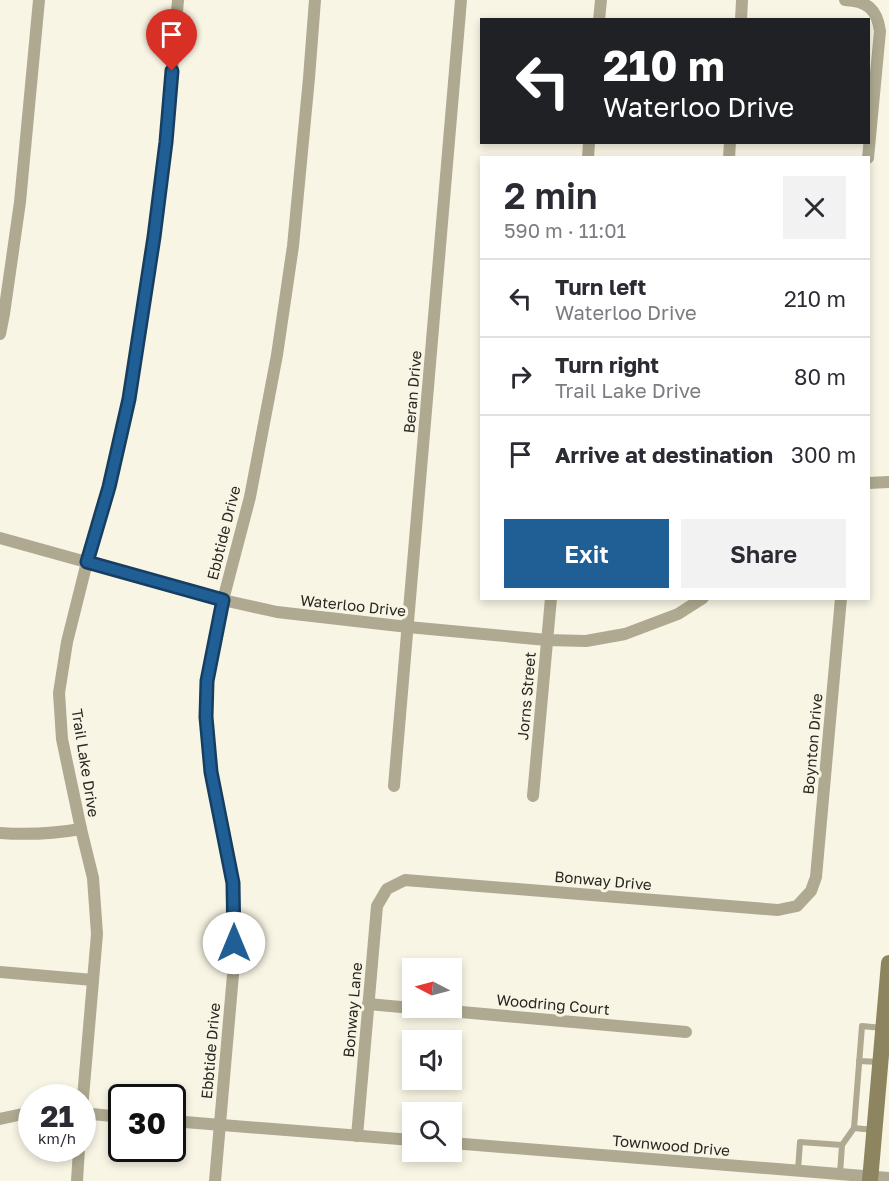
<!DOCTYPE html>
<meta charset="utf-8">
<style>
body{margin:0;font-family:"Golos Text",sans-serif;background:#f2f2f3;color:#2b2b33;height:100vh;display:flex;flex-direction:column;font-size:22px;white-space:nowrap}
*{box-sizing:border-box;margin:0}
p{font-size:20px;color:#7c7c81}
.icon{flex:none;width:33px;height:33px;fill:none;stroke:currentColor;stroke-width:2;stroke-linecap:round;stroke-linejoin:round}
.map{position:relative;flex:1;overflow:hidden}
.details{position:absolute;left:480px;top:156px;width:390px;height:444px;display:flex;flex-direction:column;background:#fff;border-radius:0px;box-shadow:0 3px 9px #0003}
.details>*{flex:none}
.hud{position:absolute;left:480px;top:18px;width:390px;height:126px;border-radius:0px;box-shadow:0 3px 9px #0003;background:#202124;color:#fff;overflow:hidden}
.needle{width:39px;rotate:276deg}
.tools{position:absolute;left:402px;top:958px;display:grid;gap:12px}
.tools a{display:grid;place-items:center;width:60px;height:60px;border-radius:0px;background:#fff;box-shadow:0 3px 9px #0003;font-size:30px}
.speed{position:absolute;left:18px;top:1084px;display:flex;gap:12px;font-size:30px;font-weight:700;text-align:center}
.speed>*{display:grid;place-content:center;width:78px;height:78px;border-radius:50%;background:#fff;box-shadow:0 3px 9px #0003;line-height:1}
.speed small{font-size:15px;font-weight:400}
.speed .limit{border:3px solid #111;border-radius:9px;background:#fff;color:#111}
.pin{position:absolute;display:grid;place-items:center;width:51px;height:51px;color:#fff;margin:-62px -26px;border-radius:50% 50% 50% 0;rotate:-45deg;box-shadow:0 0 6px #0007}
.pin .icon{rotate:45deg}
.me{position:absolute;width:66px;margin:-33px;rotate:0deg;stroke-linejoin:round;filter:drop-shadow(0 0 4px #0008)}
.turn{display:flex;align-items:center;gap:21px;height:126px;padding:0 24px;font-size:27px}
.turn .icon{width:78px;height:78px;stroke-width:2.5}
.turn b{display:block;font-size:42px;line-height:51px}
.round{display:grid;place-items:center;flex:none;width:63px;height:63px;border-radius:0px;background:#f2f2f3}
.head{display:flex;align-items:center;justify-content:space-between;height:102px;padding:0 24px}
h1{font-size:36px;font-weight:600;line-height:45px}
.primary-button{display:flex;gap:12px;margin-top:auto;padding:12px 24px}
.primary-button a{flex:1;height:69px;border-radius:0px;background:#205f95;color:#fff;font-size:24px;font-weight:600;line-height:69px;text-align:center}
.primary-button a+a{background:#f2f2f3;color:#2b2b33}
ul{padding:0;list-style:none}
li{display:flex;align-items:center;gap:18px;height:78px;padding:0 24px;border-top:2px solid #e1e1e2}
li div{flex:1}
li b{display:block;font-size:22px}
li em{font-style:normal}
.map>svg:first-child{display:block}
</style>
<div class="map">
<svg width="889" height="1181" viewBox="0 0 889 1181">
<rect width="100%" height="100%" fill="#f8f5e5"/>
<g fill="none" stroke-linecap="round" stroke-linejoin="round">
<g stroke="#aea990" stroke-width="6">
<polyline points="859,1061 880,1062"/>
<polyline points="854,1128 874,1130"/>
<polyline points="842,1145 854,1128 862,1026 882,1028"/>
<polyline points="798,1170 800,1142 842,1145 840,1174"/>
</g>
<g stroke="#aea990" stroke-width="12">
<path d="M845 0C867 1 877 9 880 31L868 158"/>
<polyline points="599,20 601,0"/>
<polyline points="741,20 742,0"/>
<polyline points="588,158 589,142"/>
<polyline points="729,158 730,142"/>
<polyline points="0,334 4,314 20,202 39,0"/>
<polyline points="868,483 889,482"/>
<polyline points="0,538 223,600 277,612 408,627 547,640 586,641 625,634 678,614 703,598"/>
<polyline points="394,786 461,0"/>
<polyline points="533,796 551,598"/>
<path d="M0 833C28 835 52 834 81 829"/>
<polyline points="0,972 93,980"/>
<polyline points="368,1004 412,1008"/>
<polyline points="416,1008 686,1032"/>
<polyline points="82,1109 97,934 93,878 81,829 62,739 59,693 67,642 87,562 109,487 129,399 154,237 166,142 178,0"/>
<polyline points="82,1113 122,1117"/>
<polyline points="0,1119 32,1112"/>
<polyline points="172,1121 412,1140"/>
<polyline points="357,1136 377,906 387,889 405,880 778,910 797,906 811,891 816,877 841,598"/>
<polyline points="452,1143 889,1178"/>
<polyline points="77,1181 79,1149"/>
<polyline points="215,1181 234,963 233,883 211,772 206,717 207,681 223,600 250,497 277,355 293,246 309,78 315,0"/>
</g>
<polyline stroke="#8c855f" stroke-width="16" points="870,1181 889,963"/>
</g>
<g fill="none" stroke-linecap="round" stroke-linejoin="round">
<g stroke="#153e61" stroke-width="15">
<polyline id="route" points="172,71 166,142 154,237 129,399 109,487 87,562 223,600 207,681 206,717 211,772 233,883 234,943"/>
</g>
<use href="#route" stroke="#205f95" stroke-width="10"/>
</g>
<g text-anchor="middle" stroke-width="6" stroke-linejoin="round" paint-order="stroke">
<g font-size="15" fill="#282721" stroke="#f8f5e5">
<text transform="translate(413 392) rotate(-85)" y="5">Beran Drive</text>
<text transform="translate(224 533) rotate(-76)" y="5">Ebbtide Drive</text>
<text transform="translate(353 606) rotate(6)" y="5">Waterloo Drive</text>
<text transform="translate(527 696) rotate(-85)" y="5">Jorns Street</text>
<text transform="translate(813 744) rotate(-85)" y="5">Boynton Drive</text>
<text transform="translate(85 763) rotate(81)" y="5">Trail Lake Drive</text>
<text transform="translate(603 881) rotate(5)" y="5">Bonway Drive</text>
<text transform="translate(553 1005) rotate(5)" y="5">Woodring Court</text>
<text transform="translate(353 1010) rotate(-85)" y="5">Bonway Lane</text>
<text transform="translate(211 1051) rotate(-85)" y="5">Ebbtide Drive</text>
<text transform="translate(671 1146) rotate(5)" y="5">Townwood Drive</text>
</g>
</g>
</svg>
<div class="tools">
<a><svg class="needle" viewBox="-14 -14 28 28"><path d="M0-13l5 13h-10z" fill="#e53935"/><path d="M0 13l5-13h-10z" fill="#7c7c81"/></svg></a>
<a><svg class="icon" aria-label="sound" viewBox="0 0 24 24"><path d="M4 9h4l5-4v14l-5-4H4zM17 9q2 3 0 6"/></svg></a>
<a><svg class="icon" aria-label="search" viewBox="0 0 24 24"><circle cx="10" cy="10" r="6"/><path d="M15 15l6 6"/></svg></a>
</div>
<div class="speed"><div>21<small>km/h</small></div><div class="limit">30</div></div>
<div class="pin" style="left:172px;top:71px;background:#d93025"><svg class="icon" aria-label="arrive" viewBox="0 0 24 24"><path d="M6 21V4h12l-3 4 3 4H6"/></svg></div>
<svg class="me" style="left:234px;top:943px" viewBox="-20 -20 40 40"><circle r="19" fill="#fff"/><path d="M0-13L10 11 0 6-10 11z" fill="#205f95"/></svg>
<div class="hud">
<div class="turn"><svg class="icon" aria-label="left" viewBox="0 0 24 24"><path d="M17 20v-9H6M10 6l-5 5 5 5"/></svg><div><b>210 m</b>Waterloo Drive</div></div>
</div>
<section class="details">
<div class="head"><div><h1>2 min</h1><p>590 m · 11:01</p></div><a class="round"><svg class="icon" aria-label="close" viewBox="0 0 24 24"><path d="M6 6l12 12M18 6L6 18"/></svg></a></div>
<ul>
<li><svg class="icon" aria-label="left" viewBox="0 0 24 24"><path d="M17 20v-9H6M10 6l-5 5 5 5"/></svg><div><b>Turn left</b><p>Waterloo Drive</p></div><em>210 m</em></li>
<li><svg class="icon" aria-label="right" viewBox="0 0 24 24"><path d="M7 20v-9h11M14 6l5 5-5 5"/></svg><div><b>Turn right</b><p>Trail Lake Drive</p></div><em>80 m</em></li>
<li><svg class="icon" aria-label="arrive" viewBox="0 0 24 24"><path d="M6 21V4h12l-3 4 3 4H6"/></svg><div><b>Arrive at destination</b></div><em>300 m</em></li>
</ul>
<div class="primary-button"><a>Exit</a><a>Share</a></div>
</section>
</div>
